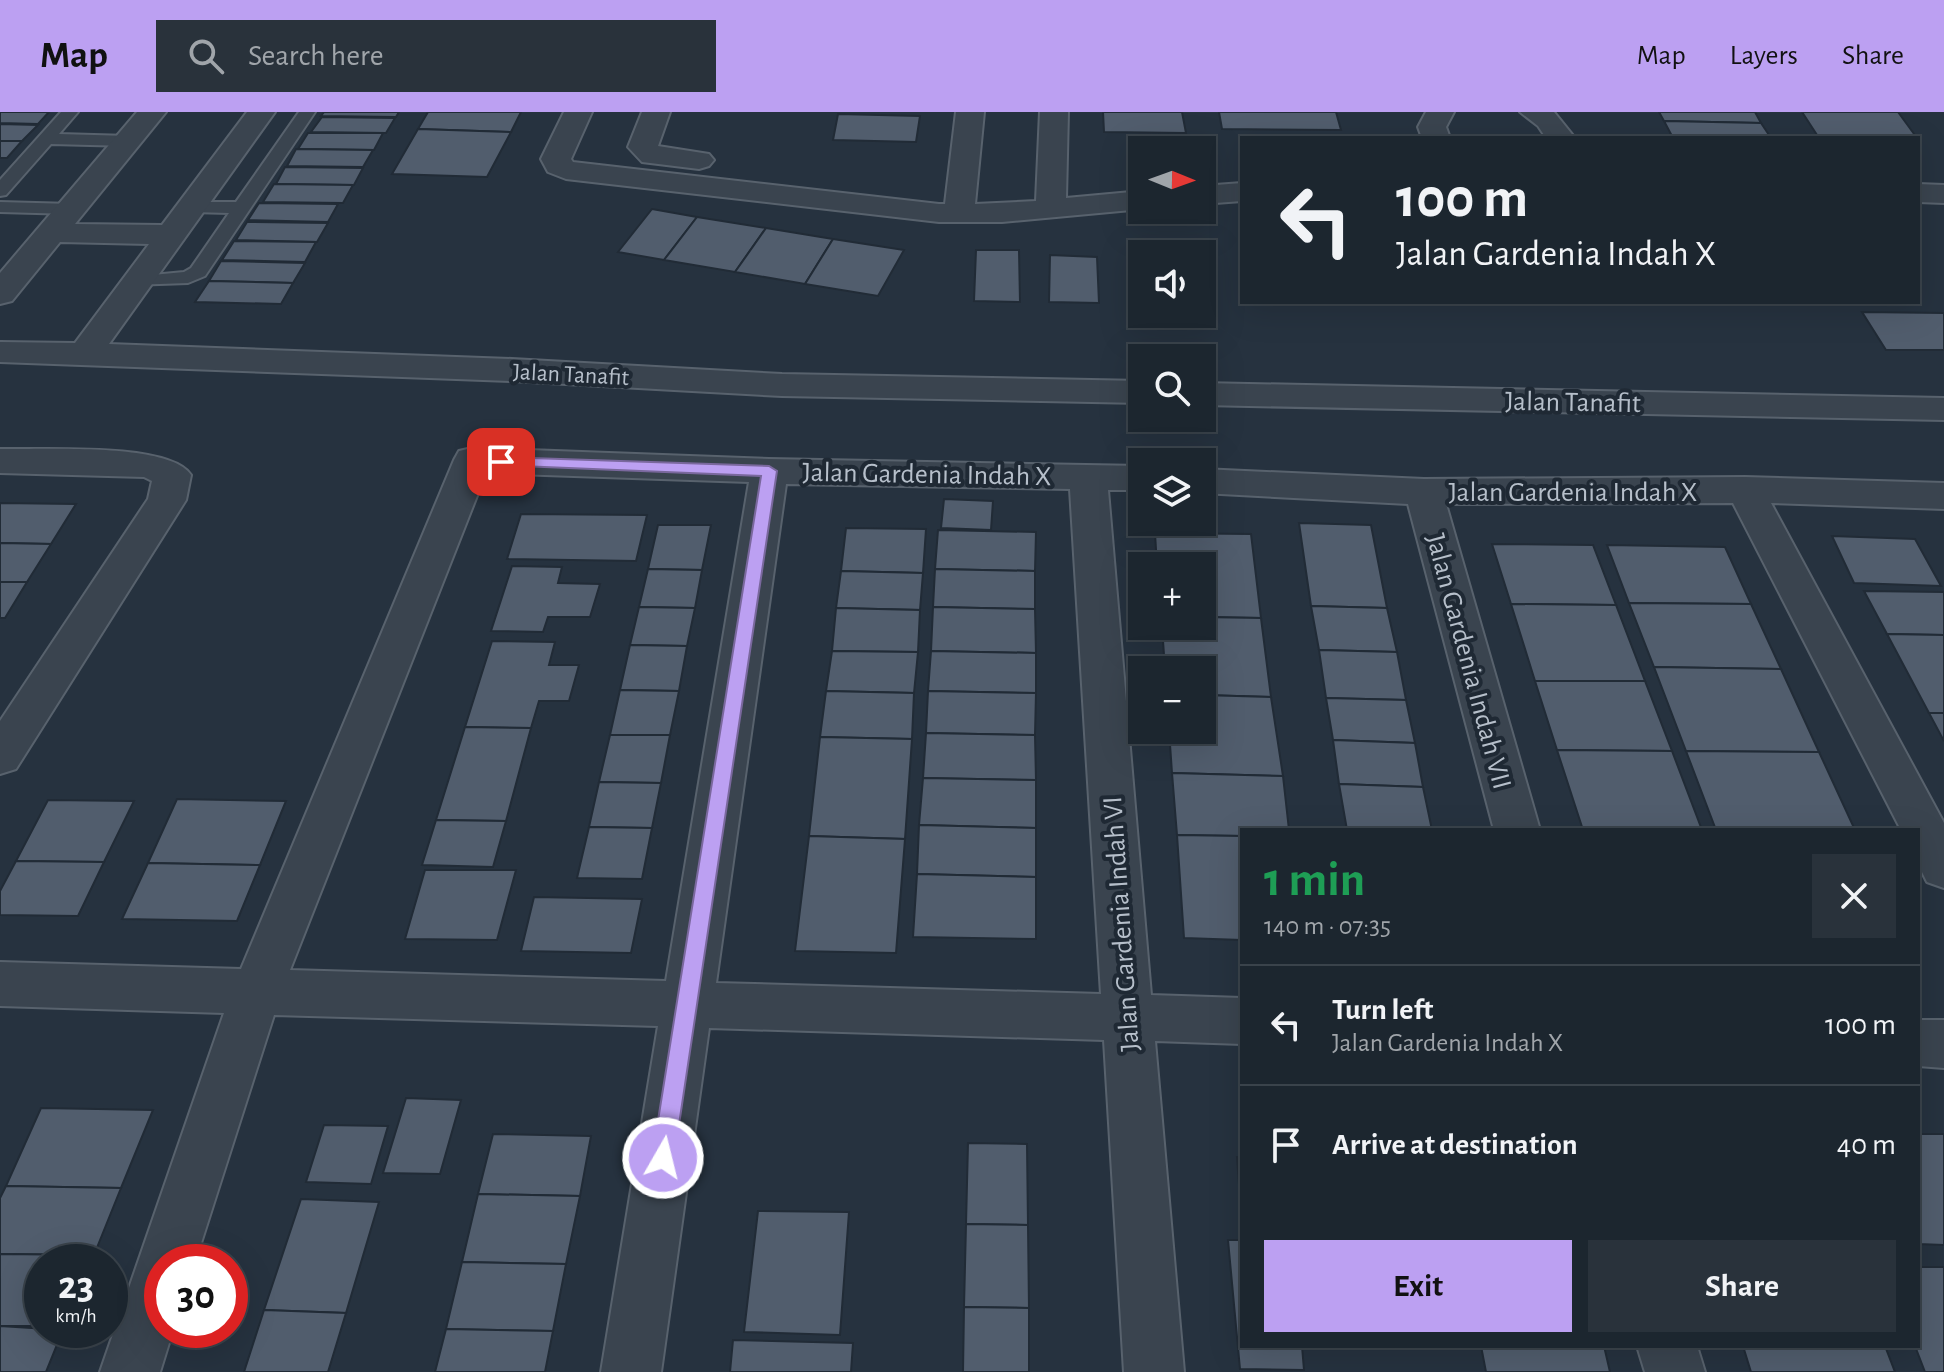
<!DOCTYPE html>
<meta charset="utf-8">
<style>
body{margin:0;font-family:"Alegreya Sans",sans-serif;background:#29323b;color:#f1f3f6;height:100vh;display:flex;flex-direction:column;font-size:30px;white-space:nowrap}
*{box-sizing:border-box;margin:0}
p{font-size:26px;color:#a0a5aa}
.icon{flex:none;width:44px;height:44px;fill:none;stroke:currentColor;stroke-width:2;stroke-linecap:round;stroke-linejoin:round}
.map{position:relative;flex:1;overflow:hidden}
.details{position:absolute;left:1240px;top:716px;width:680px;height:520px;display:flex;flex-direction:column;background:#1c262f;border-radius:0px;box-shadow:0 8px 32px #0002,0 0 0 2px #3a434b}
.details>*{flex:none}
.top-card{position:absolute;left:1240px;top:24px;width:680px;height:168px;border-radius:0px;box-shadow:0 8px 32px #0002,0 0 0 2px #3a434b;background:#1c262f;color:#f1f3f6;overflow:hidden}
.needle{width:52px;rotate:91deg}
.fabs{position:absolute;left:1128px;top:24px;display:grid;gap:16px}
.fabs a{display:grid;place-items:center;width:88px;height:88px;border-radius:0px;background:#1c262f;box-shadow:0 8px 32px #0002,0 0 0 2px #3a434b;font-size:40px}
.speed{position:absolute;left:24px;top:1132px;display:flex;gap:16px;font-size:40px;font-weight:700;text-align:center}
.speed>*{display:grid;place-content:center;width:104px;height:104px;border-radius:50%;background:#1c262f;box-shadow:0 8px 32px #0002,0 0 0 2px #3a434b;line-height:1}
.speed small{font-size:20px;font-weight:400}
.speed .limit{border:12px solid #d22;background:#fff;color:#111}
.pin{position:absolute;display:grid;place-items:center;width:68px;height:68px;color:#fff;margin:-34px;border-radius:16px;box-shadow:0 4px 12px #0006}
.me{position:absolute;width:88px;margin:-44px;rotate:8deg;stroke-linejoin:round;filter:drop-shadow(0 0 6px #0008)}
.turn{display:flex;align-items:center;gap:28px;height:168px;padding:0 24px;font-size:36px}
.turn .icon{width:104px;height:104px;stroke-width:2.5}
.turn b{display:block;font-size:56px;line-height:68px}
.round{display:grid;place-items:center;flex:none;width:84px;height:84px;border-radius:0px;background:#29323b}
.overview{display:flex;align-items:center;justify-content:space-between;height:136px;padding:0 24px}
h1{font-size:48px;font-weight:700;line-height:60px;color:#1e9e55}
.action{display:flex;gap:16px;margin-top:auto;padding:16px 24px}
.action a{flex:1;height:92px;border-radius:0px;background:#bca0f2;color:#111;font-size:32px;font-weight:700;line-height:92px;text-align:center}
.action a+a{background:#29323b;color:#f1f3f6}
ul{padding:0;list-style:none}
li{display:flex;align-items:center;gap:24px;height:120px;padding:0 24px;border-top:2px solid #3a434b}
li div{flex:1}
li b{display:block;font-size:30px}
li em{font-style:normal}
header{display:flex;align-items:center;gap:48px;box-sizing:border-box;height:112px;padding:0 40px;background:#bca0f2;color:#111}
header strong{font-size:38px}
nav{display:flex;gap:44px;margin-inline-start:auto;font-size:28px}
.search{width:560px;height:72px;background:#29323b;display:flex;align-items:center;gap:20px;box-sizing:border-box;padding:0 28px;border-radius:0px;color:#a0a5aa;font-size:30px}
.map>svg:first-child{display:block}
</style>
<header>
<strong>Map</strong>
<div class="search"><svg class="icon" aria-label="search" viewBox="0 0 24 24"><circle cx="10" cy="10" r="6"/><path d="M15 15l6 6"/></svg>Search here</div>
<nav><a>Map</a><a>Layers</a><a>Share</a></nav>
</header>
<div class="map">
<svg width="1944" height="1260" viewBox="0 0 1944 1260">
<rect width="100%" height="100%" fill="#26323f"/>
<g fill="#515d6d" stroke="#212b36" stroke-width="2">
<polygon points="0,0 49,0 38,12 0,11"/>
<polygon points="324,0 399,0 396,5 321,4"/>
<polygon points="428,0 521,0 511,20 418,17"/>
<polygon points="1103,0 1182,0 1186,21 1104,20"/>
<polygon points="1219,0 1336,0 1341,18 1222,17"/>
<polygon points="1659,0 1755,0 1761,11 1664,9"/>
<polygon points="1802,0 1898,0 1917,26 1819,26"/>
<polygon points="838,2 920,4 916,30 833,28"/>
<polygon points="322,5 395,6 386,21 311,20"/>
<polygon points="1664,9 1761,11 1771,26 1673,26"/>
<polygon points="0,12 38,13 22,29 0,29"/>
<polygon points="418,17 511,20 487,65 392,62"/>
<polygon points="308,21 383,21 374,38 298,37"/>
<polygon points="0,29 22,29 7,46 0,46"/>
<polygon points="296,37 373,38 363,55 287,54"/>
<polygon points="285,55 363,56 354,73 276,72"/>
<polygon points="274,72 353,73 343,91 263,90"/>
<polygon points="259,91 338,92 328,110 248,108"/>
<polygon points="652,97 697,105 664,148 618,140"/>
<polygon points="697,105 766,116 735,160 664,148"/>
<polygon points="247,110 328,111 317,130 236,128"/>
<polygon points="766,116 833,127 805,172 735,160"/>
<polygon points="833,127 904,138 878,184 805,172"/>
<polygon points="234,129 316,130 305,150 222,148"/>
<polygon points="976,138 1019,138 1020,190 974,189"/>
<polygon points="1050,143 1097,145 1099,191 1049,190"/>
<polygon points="221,149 305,151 293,171 209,169"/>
<polygon points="209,169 293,171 281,192 195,190"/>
<polygon points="1862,200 1944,201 1944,238 1886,238"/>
<polygon points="944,387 993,389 991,418 941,416"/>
<polygon points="0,391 76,392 51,432 0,431"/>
<polygon points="521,402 647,403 636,449 507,447"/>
<polygon points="1299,411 1371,413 1387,496 1311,494"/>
<polygon points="658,413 711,413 702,458 648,457"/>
<polygon points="846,416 926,417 923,461 841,459"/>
<polygon points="938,418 1036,420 1035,459 935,457"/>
<polygon points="1155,421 1251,422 1261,506 1202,505 1202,454 1157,454"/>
<polygon points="1832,424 1915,427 1941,474 1854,471"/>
<polygon points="0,431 51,432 27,470 0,470"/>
<polygon points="1492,432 1593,433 1616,493 1511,492"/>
<polygon points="1607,433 1725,435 1751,492 1629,491"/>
<polygon points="512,454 562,455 558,471 600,472 590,505 548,505 543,520 491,519"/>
<polygon points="648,457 702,458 695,496 639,495"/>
<polygon points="935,457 1035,459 1035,497 933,495"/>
<polygon points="841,459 923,461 920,498 836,496"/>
<polygon points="0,470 27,470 5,506 0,506"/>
<polygon points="1864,479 1944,480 1944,523 1887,522"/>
<polygon points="1629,491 1751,492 1781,557 1654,555"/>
<polygon points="1511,492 1616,493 1645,569 1535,569"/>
<polygon points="1311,494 1387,496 1397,540 1319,538"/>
<polygon points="639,495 695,496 687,534 630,533"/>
<polygon points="933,495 1035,497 1036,541 931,539"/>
<polygon points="836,496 920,498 918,540 832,539"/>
<polygon points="1202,505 1261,506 1271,585 1202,583 1202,558 1165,558 1162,514 1202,514"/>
<polygon points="1887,522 1944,523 1944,601 1929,601"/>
<polygon points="492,529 555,530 549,553 579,553 569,589 539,589 531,616 465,615"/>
<polygon points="630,533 687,534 679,579 620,578"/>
<polygon points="1319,538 1397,540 1406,588 1326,586"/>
<polygon points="832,539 918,540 914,581 826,579"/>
<polygon points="931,539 1036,541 1036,581 928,579"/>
<polygon points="1654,555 1781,557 1819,640 1686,639"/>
<polygon points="1535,569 1645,569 1672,639 1557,638"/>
<polygon points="620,578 679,579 670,623 610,623"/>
<polygon points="826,579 914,581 912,627 820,625"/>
<polygon points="928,579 1036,581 1035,623 926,621"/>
<polygon points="1202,583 1271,585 1283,664 1172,661 1169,618 1202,618"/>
<polygon points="1326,586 1406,588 1415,631 1333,628"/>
<polygon points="1929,601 1944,601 1944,629"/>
<polygon points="465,615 531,616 506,709 436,708"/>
<polygon points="926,621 1035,623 1036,668 923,666"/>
<polygon points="610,623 670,623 661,671 599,670"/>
<polygon points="820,625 912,627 905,727 809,724"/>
<polygon points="1333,628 1415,631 1423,675 1339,672"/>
<polygon points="1557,638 1672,639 1702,718 1583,718"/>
<polygon points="1686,639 1819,640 1855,718 1716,718"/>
<polygon points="1172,661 1283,664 1289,718 1242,718 1242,724 1177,723"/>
<polygon points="923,666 1036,668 1036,716 919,713"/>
<polygon points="599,670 661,671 652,716 589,715"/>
<polygon points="1339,672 1423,675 1432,718 1347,718"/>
<polygon points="177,687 286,689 260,753 148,751"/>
<polygon points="48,688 134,689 104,750 16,749"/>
<polygon points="436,708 506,709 493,755 422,753"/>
<polygon points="919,713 1036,716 1036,765 917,762"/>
<polygon points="589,715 652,716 642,767 577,766"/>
<polygon points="1177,723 1242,724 1242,828 1184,826"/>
<polygon points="809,724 905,727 896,841 795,839"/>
<polygon points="16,749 104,750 78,804 0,803 0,779"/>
<polygon points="148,751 260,753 237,809 122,807"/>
<polygon points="425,758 516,758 497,828 405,827"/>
<polygon points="917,762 1036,765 1036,827 913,825"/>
<polygon points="534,785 642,787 631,841 521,839"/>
<polygon points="406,986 461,988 440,1062 383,1061"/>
<polygon points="41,996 153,998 121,1076 6,1074"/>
<polygon points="324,1013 388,1014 371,1072 306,1070"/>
<polygon points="493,1022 591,1024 580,1084 478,1082"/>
<polygon points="1918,1022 1944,1022 1944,1133 1918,1132"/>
<polygon points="968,1031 1027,1032 1028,1113 966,1112"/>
<polygon points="1237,1045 1242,1045 1242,1099 1241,1099"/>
<polygon points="6,1074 121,1076 94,1143 0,1142 0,1086"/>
<polygon points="478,1082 580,1084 566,1152 462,1150"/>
<polygon points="301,1087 379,1090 346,1201 264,1198"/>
<polygon points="758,1099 849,1100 840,1223 744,1220"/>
<polygon points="966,1112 1028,1113 1029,1196 964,1195"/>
<polygon points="1228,1128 1242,1128 1242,1234 1302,1234 1304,1258 1240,1257"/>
<polygon points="0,1142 94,1143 91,1150 42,1150 42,1214 0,1214"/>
<polygon points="462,1150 566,1152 553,1219 446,1217"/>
<polygon points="1918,1155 1944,1155 1944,1260 1925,1260 1915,1234 1918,1234"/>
<polygon points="964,1195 1029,1196 1029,1260 963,1260"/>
<polygon points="264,1198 346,1201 328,1260 244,1260"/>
<polygon points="0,1214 63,1218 46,1260 0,1260"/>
<polygon points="446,1217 553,1219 545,1260 435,1260"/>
<polygon points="733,1228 853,1231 851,1260 730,1260"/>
<polygon points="1481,1234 1604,1234 1610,1260 1486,1260"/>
<polygon points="1743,1234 1885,1234 1895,1260 1751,1260"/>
</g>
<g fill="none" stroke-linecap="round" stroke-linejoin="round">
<g stroke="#58626d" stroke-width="4">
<g id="lane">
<polygon points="61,0 78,0 59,22 129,24 138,29 129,34 51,32 6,83 0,84 0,68"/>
<polygon points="299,0 315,0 205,164 188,171 131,173 128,169 131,165 184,160 191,156 229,101 192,100 183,95 192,90 236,90"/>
<polygon points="0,90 72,92 81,97 72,102 0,100"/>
</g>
</g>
<g stroke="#58626d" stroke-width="4">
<g id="street">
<polygon points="137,0 166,0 75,112 162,113 247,0 275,0 109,232 512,247 782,262 1142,269 1142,291 782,284 512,269 0,250 0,230 75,231 149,132 60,130 12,189 0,192 0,161"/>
<polygon points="564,0 592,0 571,47 573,50 939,92 945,92 956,0 984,0 975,92 1036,89 1040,0 1068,0 1066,86 1142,79 1142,97 1002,110 939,110 566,67 548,60 541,47"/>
<polygon points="642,0 670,0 658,34 709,42 714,48 709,54 699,57 642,50 628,35"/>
<polygon points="1426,0 1454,0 1446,15 1450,26 1422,26 1418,15"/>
<polygon points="1520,0 1554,0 1575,26 1546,26 1538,14"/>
<polygon points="1242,71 1242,89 1202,92 1202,74"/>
<polygon points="1918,72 1944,73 1944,91 1918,90"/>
<polygon points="1202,271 1944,286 1944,308 1202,293"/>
<path d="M472 336 769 347 1142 354V378H1108L1151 883 1242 886V932L1155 929 1184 1260H1124L1104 928 709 916 661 1260H601L658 914 274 903 195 1150H162V1218H173L160 1260H100L224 901 0 894V850L241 857 454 348 459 339ZM486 361 749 370 666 869 290 858ZM786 372 1070 377 1101 882 716 871Z"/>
<path d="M0 337C40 338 170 330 191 363L186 388 16 657 0 662V609L148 387 152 369 144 365 0 361Z"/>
<polygon points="1202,357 1424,367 1745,365 1944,371 1944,397 1771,391 1944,711 1944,776 1927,770 1918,752 1918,718 1901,718 1733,391 1446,392 1540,718 1494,718 1408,392 1202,381"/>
<polygon points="1918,908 1944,908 1944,956 1918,954"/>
<polygon points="1637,1234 1697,1234 1705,1260 1645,1260"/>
</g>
</g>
<use href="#lane" fill="#3a444f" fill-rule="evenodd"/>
<use href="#street" fill="#3a444f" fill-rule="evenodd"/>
</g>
<polygon fill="#bca0f2" stroke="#7a689d" stroke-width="2" points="501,345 769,354 777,359 674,1046 671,1054 663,1057 655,1054 652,1046 761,364 496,353 496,346"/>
<g text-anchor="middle" stroke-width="8" stroke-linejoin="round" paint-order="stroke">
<g font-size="24" fill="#b6bfca" stroke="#1f2934">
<text transform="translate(571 262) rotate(3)" y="8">Jalan Tanafit</text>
</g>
<g font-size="28" fill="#b6bfca" stroke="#1f2934">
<text transform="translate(1573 289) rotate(1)" y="10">Jalan Tanafit</text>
<text transform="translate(927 361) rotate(1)" y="10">Jalan Gardenia Indah X</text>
<text x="1573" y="389">Jalan Gardenia Indah X</text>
<text transform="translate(1470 549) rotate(75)" y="10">Jalan Gardenia Indah VII</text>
<text transform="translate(1120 812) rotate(-94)" y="10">Jalan Gardenia Indah VI</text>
</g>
</g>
</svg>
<div class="fabs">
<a><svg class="needle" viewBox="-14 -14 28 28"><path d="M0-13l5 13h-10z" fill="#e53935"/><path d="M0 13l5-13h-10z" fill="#a0a5aa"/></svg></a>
<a><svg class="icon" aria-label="sound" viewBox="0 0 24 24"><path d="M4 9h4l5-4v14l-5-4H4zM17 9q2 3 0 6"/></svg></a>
<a><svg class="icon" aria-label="search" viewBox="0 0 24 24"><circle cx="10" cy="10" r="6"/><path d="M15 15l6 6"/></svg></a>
<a><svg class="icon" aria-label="layers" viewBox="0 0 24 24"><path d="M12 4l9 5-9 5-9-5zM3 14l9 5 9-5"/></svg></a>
<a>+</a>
<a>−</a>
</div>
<div class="speed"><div>23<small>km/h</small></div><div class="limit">30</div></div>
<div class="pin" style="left:501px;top:350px;background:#d93025"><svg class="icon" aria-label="arrive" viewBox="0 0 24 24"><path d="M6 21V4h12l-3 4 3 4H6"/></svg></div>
<svg class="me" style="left:663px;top:1046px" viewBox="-20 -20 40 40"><circle r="17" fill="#bca0f2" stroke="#fff" stroke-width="3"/><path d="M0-11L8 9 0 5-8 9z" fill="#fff"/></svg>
<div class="top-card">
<div class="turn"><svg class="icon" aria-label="left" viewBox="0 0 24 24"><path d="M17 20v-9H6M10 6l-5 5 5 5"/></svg><div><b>100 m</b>Jalan Gardenia Indah X</div></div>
</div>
<section class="details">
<div class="overview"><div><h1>1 min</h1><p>140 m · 07:35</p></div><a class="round"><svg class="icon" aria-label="close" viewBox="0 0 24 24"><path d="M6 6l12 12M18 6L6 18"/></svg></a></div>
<ul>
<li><svg class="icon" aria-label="left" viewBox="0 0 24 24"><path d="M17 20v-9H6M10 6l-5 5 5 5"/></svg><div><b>Turn left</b><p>Jalan Gardenia Indah X</p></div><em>100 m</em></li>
<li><svg class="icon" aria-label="arrive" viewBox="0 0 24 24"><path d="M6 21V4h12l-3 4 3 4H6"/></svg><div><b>Arrive at destination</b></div><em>40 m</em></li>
</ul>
<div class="action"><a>Exit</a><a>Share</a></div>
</section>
</div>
